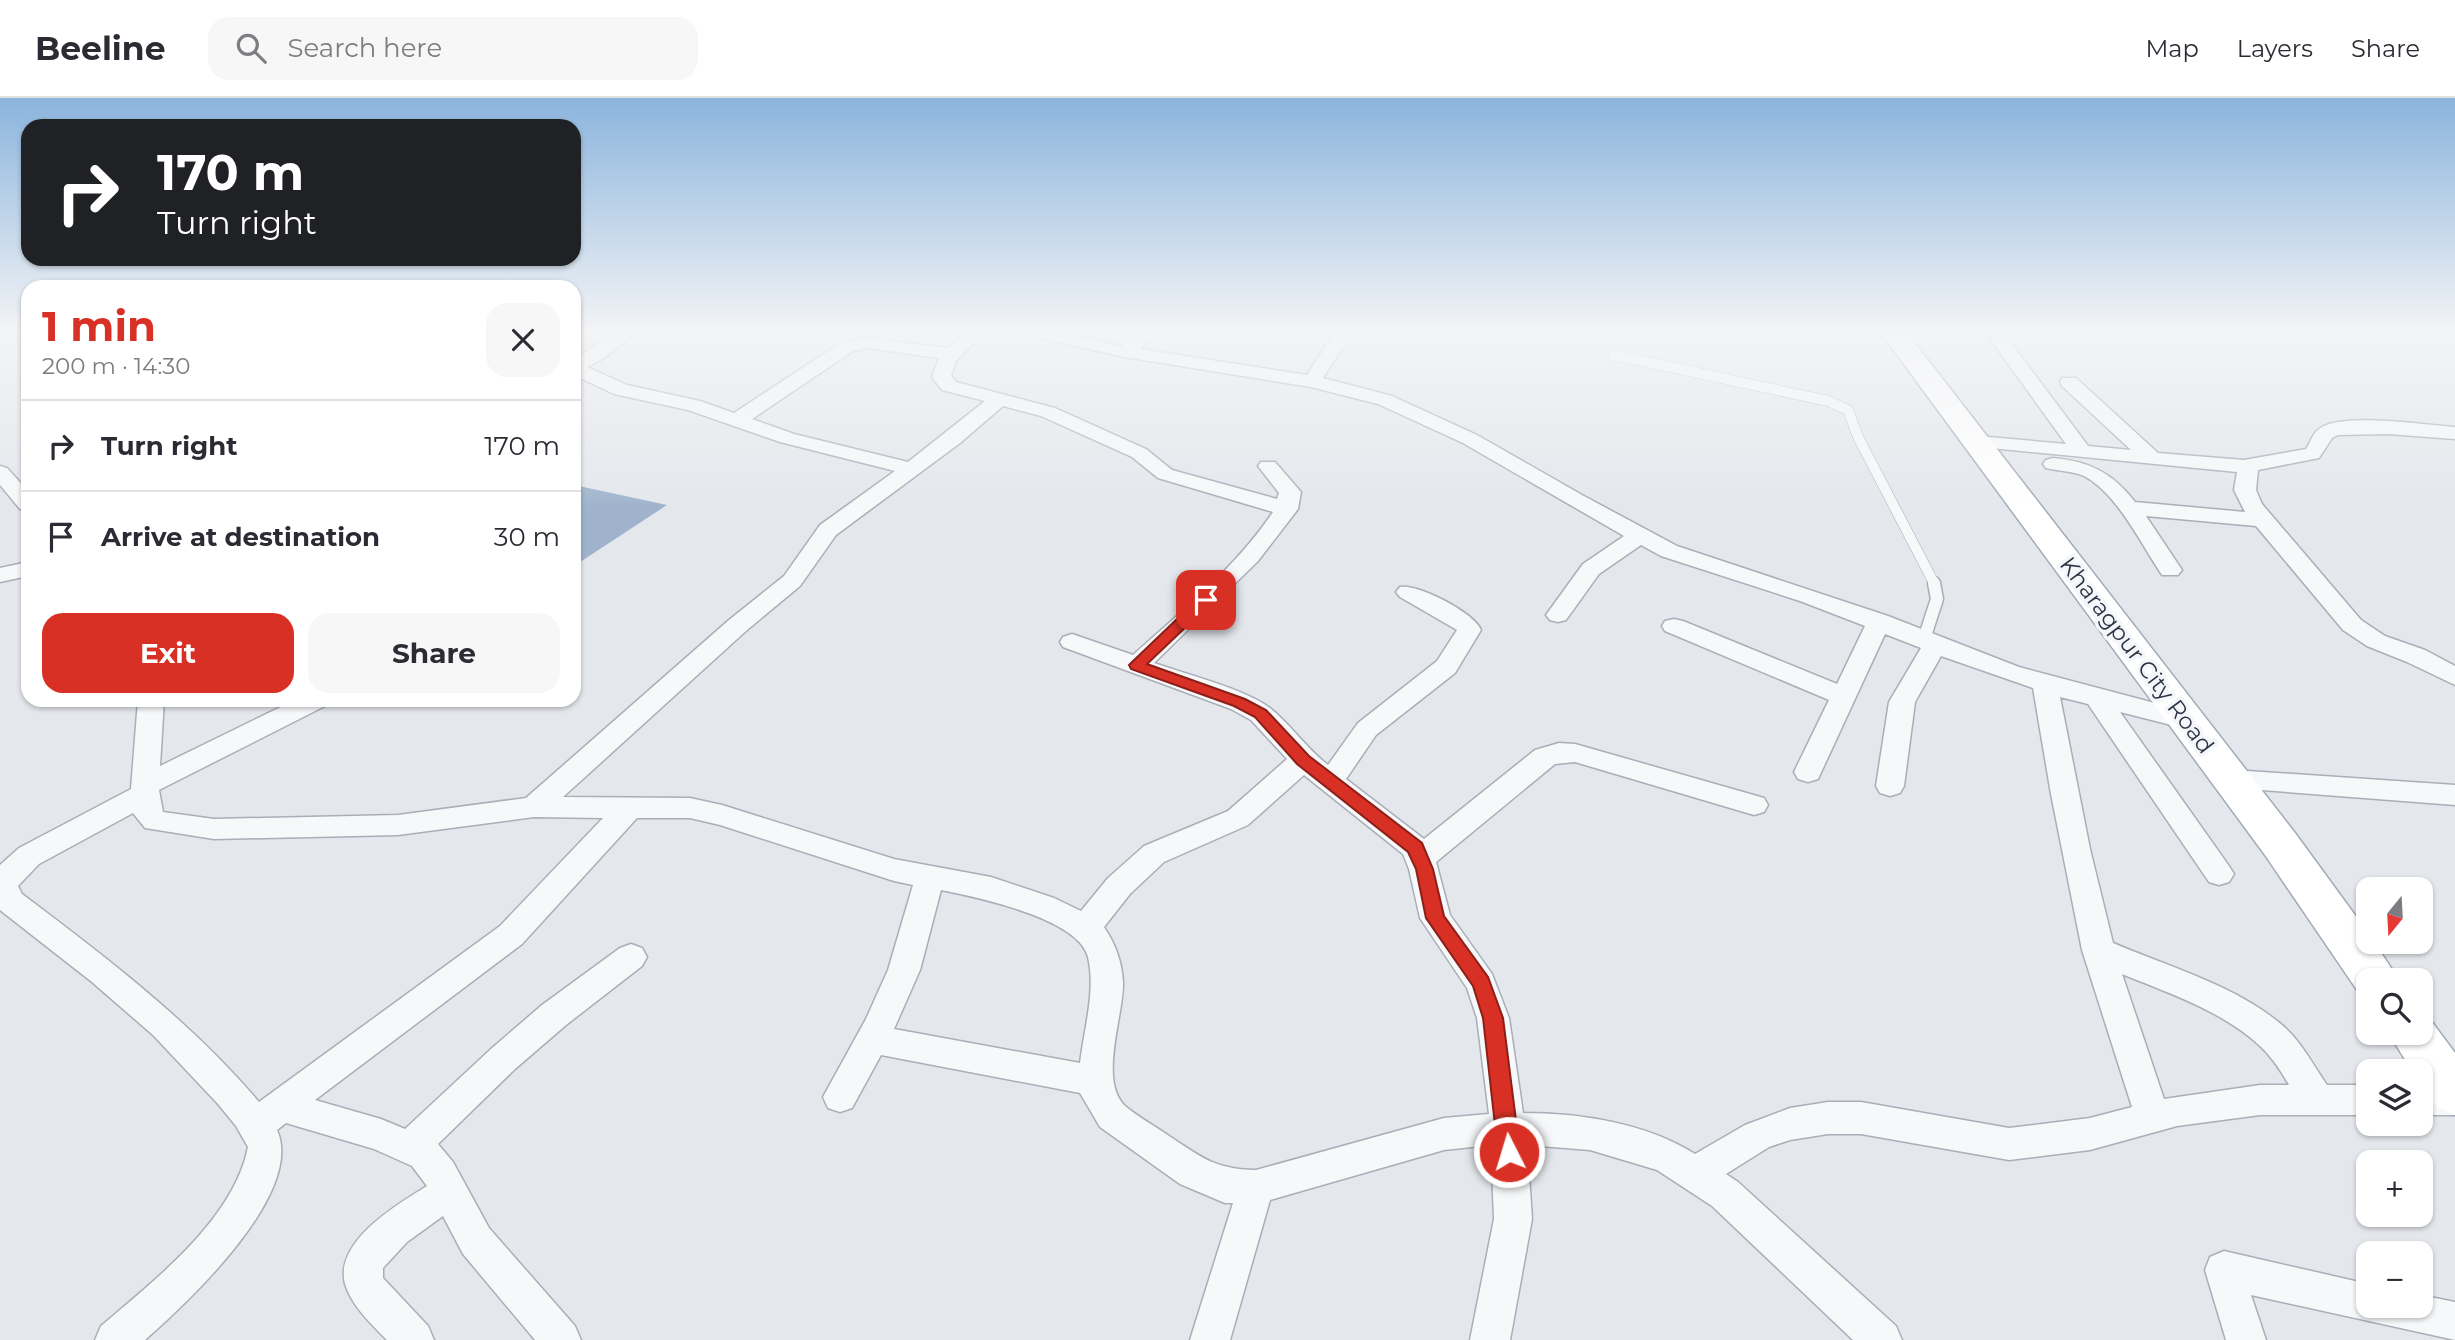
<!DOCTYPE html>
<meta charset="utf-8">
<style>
body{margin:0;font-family:Montserrat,sans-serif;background:#f7f7f7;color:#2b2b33;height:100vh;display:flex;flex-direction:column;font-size:26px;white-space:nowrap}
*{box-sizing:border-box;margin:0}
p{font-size:23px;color:#7c7c81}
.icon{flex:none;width:38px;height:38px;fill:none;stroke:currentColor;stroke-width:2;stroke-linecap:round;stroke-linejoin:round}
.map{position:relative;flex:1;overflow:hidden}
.drawer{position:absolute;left:21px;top:182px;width:560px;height:427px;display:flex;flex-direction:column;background:#fff;border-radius:21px;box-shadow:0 2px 5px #0004}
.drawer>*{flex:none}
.top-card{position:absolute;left:21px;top:21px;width:560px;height:147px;border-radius:21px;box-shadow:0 2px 5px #0004;background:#202124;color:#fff;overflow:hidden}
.needle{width:46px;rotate:198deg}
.controls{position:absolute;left:2356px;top:779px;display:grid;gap:14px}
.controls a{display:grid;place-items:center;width:77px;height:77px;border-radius:14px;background:#fff;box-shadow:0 2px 5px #0004;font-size:35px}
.pin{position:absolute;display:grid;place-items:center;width:60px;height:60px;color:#fff;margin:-30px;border-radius:14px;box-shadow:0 4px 10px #0006}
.me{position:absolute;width:77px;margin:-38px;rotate:355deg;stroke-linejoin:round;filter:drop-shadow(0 0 5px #0008)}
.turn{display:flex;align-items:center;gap:24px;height:147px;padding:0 21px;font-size:32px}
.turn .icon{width:91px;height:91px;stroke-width:2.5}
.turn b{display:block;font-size:49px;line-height:60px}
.round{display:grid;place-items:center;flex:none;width:74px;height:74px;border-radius:21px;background:#f7f7f7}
.summary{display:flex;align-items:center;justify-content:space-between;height:119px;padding:0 21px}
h1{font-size:42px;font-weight:700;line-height:52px;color:#d93025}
.action{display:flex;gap:14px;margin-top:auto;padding:14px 21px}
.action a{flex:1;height:80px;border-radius:21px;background:#d93025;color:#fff;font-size:28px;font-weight:700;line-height:80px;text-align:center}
.action a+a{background:#f7f7f7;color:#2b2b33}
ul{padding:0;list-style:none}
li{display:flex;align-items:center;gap:21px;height:91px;padding:0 21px;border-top:2px solid #e1e1e2}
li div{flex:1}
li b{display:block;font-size:26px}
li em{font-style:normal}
header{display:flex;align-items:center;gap:42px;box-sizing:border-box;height:98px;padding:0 35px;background:#fff;border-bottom:2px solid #e1e1e2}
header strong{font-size:33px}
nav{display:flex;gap:38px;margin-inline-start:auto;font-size:24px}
.search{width:490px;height:63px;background:#f7f7f7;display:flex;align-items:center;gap:18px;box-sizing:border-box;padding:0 24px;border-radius:21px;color:#7c7c81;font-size:26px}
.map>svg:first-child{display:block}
</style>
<header>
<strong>Beeline</strong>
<div class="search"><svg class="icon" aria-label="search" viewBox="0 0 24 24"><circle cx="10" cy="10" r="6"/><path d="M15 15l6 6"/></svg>Search here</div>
<nav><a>Map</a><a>Layers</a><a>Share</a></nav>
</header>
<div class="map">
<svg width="2455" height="1242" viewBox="0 0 2455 1242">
<rect width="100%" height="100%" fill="#e4e7ec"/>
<polygon fill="#9fb4cc" points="574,387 667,407 574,468"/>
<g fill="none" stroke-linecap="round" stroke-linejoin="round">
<g stroke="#a9aeb7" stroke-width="11">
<polyline id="service-far1" points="1614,257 1828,303 1848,312 1858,339 1935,487"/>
</g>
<g stroke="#a9aeb7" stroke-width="15">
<polyline id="service" points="1924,541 1937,501 1934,485"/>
</g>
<g stroke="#a9aeb7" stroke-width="3">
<g id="minor">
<path d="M615 235H635L604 260 587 269 627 287 700 303 734 315 842 244 867 240 948 250 965 235H984L956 263 951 278 956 284 1055 310 1146 351 1172 372 1277 401 1279 395 1258 368 1261 364H1275L1301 394 1298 411 1258 463 1154 565C1185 576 1245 591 1270 610 1291 627 1306 650 1328 667L1358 625 1437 563 1457 532 1400 499 1396 494 1400 489C1417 485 1475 515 1481 532L1455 575 1376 637 1346 681 1424 741 1535 652 1559 645 1575 646 1764 700 1768 707 1764 714 1754 717 1575 664 1555 666 1436 764 1450 817 1492 876 1509 920 1523 1015C1580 1015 1646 1025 1695 1056L1745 1027 1790 1010 1828 1004H1861L2009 1030 2090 1020 2132 1009 2082 852 2051 696 2033 590 1941 558 1915 604 1904 688 1900 695 1890 698 1880 695 1876 688 1889 604 1921 550 1885 536 1818 681 1808 684 1798 681 1794 674 1829 602 1665 533 1662 528 1665 523 1674 521 1683 523 1837 586 1865 528 1800 503 1661 458 1641 447 1599 476 1566 522 1558 524 1550 522 1546 517 1583 466 1624 438 1463 345 1378 306 1311 289 1125 259 1035 239 1032 235H1064L1121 248 1137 235H1156L1140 251 1307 277 1334 235H1352L1323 280 1392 298 1477 337 1582 397 1677 448 1888 518 2019 569 2196 616 2200 622 2196 628 2187 631 2120 614 2229 768 2234 776 2229 784 2219 787 2209 784 2088 606 2060 599 2090 751 2113 845C2169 869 2235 887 2282 927 2301 943 2313 967 2327 987H2368V1017H2260L2177 1028 2090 1052 2009 1062 1861 1036H1828L1790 1042 1769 1049 1726 1076 1738 1084 1896 1228 1902 1242H1853L1712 1108 1657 1072 1590 1052 1527 1047 1532 1121 1510 1242H1470L1494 1121 1491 1047 1444 1052 1270 1102 1230 1242H1190L1233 1105H1225L1180 1086 1100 1029 1080 995 881 957 852 1010 840 1014 828 1010 823 999 866 921 888 872 913 787 894 783 720 727 690 720H637L522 846 315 1002 381 1021 405 1031 491 951 542 907 620 850 631 846 642 850 647 859 642 868 566 927 515 971 438 1046 453 1064 489 1130 575 1228 581 1242H535L463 1156 443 1118 407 1144 383 1170V1180L428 1228 434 1242H387C371 1226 352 1208 345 1186 334 1143 398 1106 427 1088L412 1068 374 1051 286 1025 277 1032C305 1095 189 1203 145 1242H95L101 1228C155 1182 234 1121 248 1049L236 1028 218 1006 153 937 92 884 0 812V767L19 750 131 691 138 602H164L160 668 295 602H329L325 608 159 692 163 714 214 721 398 717 526 700 729 522 784 478 820 427 895 373 780 344 688 312 614 296 574 277V261ZM867 250 939 260 932 279 942 292 985 303 908 364 794 336 752 321 853 253ZM1003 308 1041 318 1132 359 1158 380 1273 414C1236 469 1182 513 1133 557L1072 536 1063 539 1060 544 1063 549 1231 611 1251 622 1287 661 1228 713 1144 748 1108 780 1081 813 1054 800 991 779 894 761 722 707 690 700 563 699 747 532 800 488 836 437 960 345ZM1304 677 1403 756 1409 771 1420 820 1467 890 1477 920 1489 1016 1444 1020 1256 1072C1214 1071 1203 1060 1169 1038 1155 1028 1138 1019 1125 1008 1098 982 1124 917 1123 884 1122 864 1115 845 1104 829L1130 796 1164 764 1248 727ZM133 715 145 730 214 741 398 737 534 719 603 720 500 828 259 1004C190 923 107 860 22 796L18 788 39 766ZM941 792C976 799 1078 820 1088 859 1096 893 1084 931 1080 965L894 931 920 872ZM2122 876C2168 895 2223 913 2260 948 2272 959 2281 973 2289 987H2260L2164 1001Z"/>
<path d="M1999 236 2005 237 2088 348 2131 352 2062 288 2060 284 2062 280H2076L2158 355 2244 362 2306 351C2311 344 2313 333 2322 329 2349 315 2423 327 2455 329V341L2388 336 2338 337 2332 340 2319 360 2258 372 2256 392 2262 406 2361 522 2385 538 2425 552 2455 568V587L2407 564 2367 548 2343 532 2256 428 2146 418 2182 472 2178 477H2162C2141 446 2117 395 2084 378 2072 373 2058 373 2046 370L2043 366 2046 362 2053 360C2089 363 2113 375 2135 404L2245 414 2234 392 2237 374 1970 348 1967 344 1970 340 1977 338 2066 346 1990 241Z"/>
<polygon points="0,368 7,370 28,393 28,412 20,411 0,387"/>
<polygon points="28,464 28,478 0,484 0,470"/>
<polygon points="2233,672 2455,687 2455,707 2223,689 2219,682 2223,675"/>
<rect x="2420" y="987" width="35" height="30"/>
<polygon points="2224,1153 2368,1186 2368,1208 2420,1208 2420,1197 2455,1204 2455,1242 2251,1197 2266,1242 2226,1242 2205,1172 2210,1159"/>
</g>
</g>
<g stroke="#a3abb8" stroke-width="3">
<g id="primary">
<polygon points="1881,235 1907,235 2295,735 2368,835 2368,844 2374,844 2399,882 2368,882 2368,898 2359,895 2265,757"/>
<path d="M2420 916 2429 920 2455 955V1017C2434 1009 2420 997 2420 973H2412L2388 934H2420Z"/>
</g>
</g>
<use href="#service-far1" stroke="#f7f8fa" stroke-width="10"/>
<use href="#service" stroke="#f7f8fa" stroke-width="12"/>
<use href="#minor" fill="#f7f8fa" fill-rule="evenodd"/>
<use href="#primary" fill="#fff" fill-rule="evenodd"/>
</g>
<linearGradient id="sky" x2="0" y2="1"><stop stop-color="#8bb4dd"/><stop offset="0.57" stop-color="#f3f4f6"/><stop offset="1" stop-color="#f3f4f6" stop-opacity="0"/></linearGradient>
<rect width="2455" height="409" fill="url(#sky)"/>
<polygon fill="#d93025" stroke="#8d1f18" stroke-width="2" points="1206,498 1213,502 1211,505 1147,566 1245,601 1266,612 1309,658 1422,745 1433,771 1444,818 1488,879 1503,920 1520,1054 1517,1061 1509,1063 1502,1061 1498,1054 1483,920 1473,888 1426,820 1416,771 1408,754 1297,666 1255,619 1234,608 1131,571 1129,567 1200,499"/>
<g text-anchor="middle" stroke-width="7" stroke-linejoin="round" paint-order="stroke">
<g font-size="23" fill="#2b3445" stroke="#f4f6f9">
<text transform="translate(2137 557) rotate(53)" y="8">Kharagpur City Road</text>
</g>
</g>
</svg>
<div class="controls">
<a><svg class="needle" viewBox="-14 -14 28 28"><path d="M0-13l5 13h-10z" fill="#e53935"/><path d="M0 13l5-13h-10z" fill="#7c7c81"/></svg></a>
<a><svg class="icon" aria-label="search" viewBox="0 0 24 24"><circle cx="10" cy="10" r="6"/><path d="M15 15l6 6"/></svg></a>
<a><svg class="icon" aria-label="layers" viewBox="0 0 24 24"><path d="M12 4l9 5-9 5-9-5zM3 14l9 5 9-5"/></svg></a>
<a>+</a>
<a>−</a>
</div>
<div class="pin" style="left:1206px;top:502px;background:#d93025"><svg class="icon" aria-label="arrive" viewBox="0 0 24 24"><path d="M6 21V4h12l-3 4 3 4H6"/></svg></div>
<svg class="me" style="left:1509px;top:1054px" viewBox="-20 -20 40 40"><circle r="17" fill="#d93025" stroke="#fff" stroke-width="3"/><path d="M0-11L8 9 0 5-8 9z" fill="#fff"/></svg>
<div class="top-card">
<div class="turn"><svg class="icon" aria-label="right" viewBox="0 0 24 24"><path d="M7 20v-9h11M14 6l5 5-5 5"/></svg><div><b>170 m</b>Turn right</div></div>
</div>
<section class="drawer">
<div class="summary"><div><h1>1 min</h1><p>200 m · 14:30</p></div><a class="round"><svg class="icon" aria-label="close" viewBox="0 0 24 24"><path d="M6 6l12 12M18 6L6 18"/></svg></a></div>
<ul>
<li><svg class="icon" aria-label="right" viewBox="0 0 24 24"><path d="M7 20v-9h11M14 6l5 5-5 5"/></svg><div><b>Turn right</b></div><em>170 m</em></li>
<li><svg class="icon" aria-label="arrive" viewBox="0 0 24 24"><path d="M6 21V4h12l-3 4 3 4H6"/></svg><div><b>Arrive at destination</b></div><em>30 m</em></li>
</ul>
<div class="action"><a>Exit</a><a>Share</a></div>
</section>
</div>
